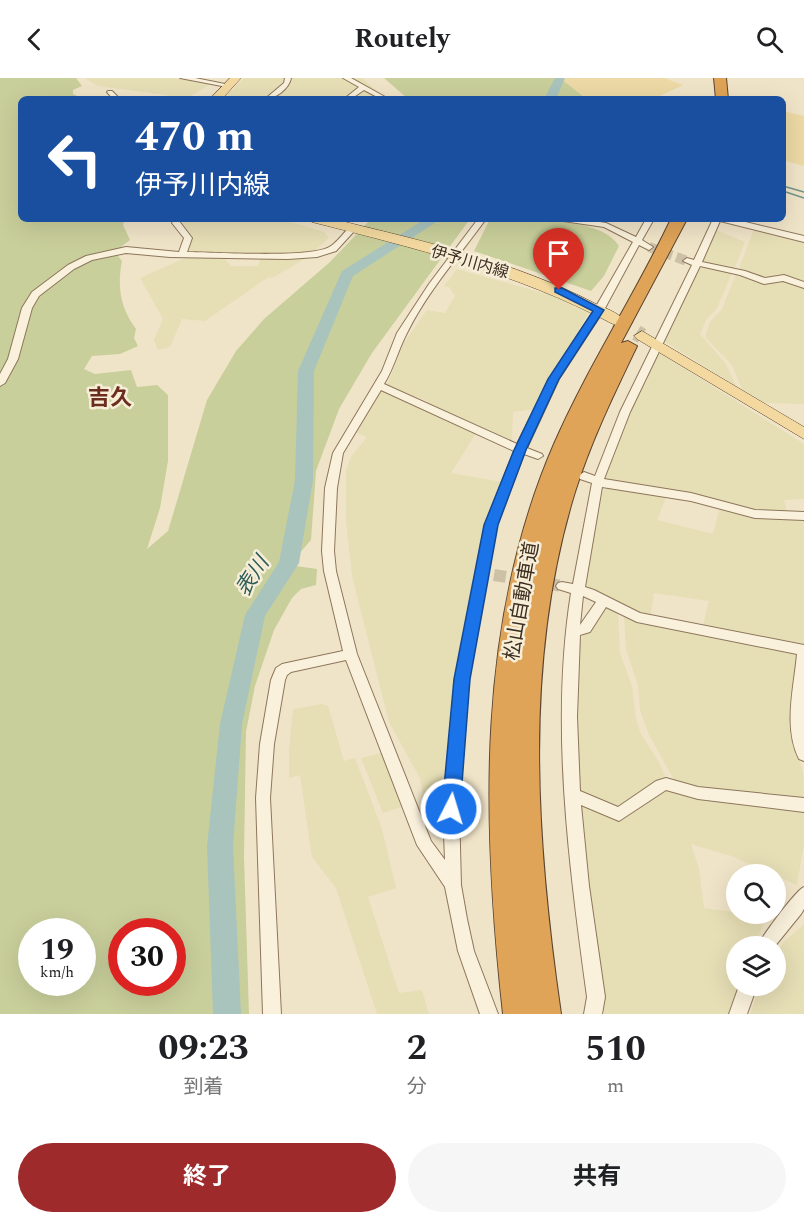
<!DOCTYPE html>
<html lang="ja">
<meta charset="utf-8">
<style>
body{margin:0;font-family:Spectral,"Noto Sans JP",serif;background:#f6f6f6;color:#202124;height:100vh;display:flex;flex-direction:column;font-size:22px;white-space:nowrap}
*{box-sizing:border-box;margin:0}
p{font-size:20px;color:#757577}
.icon{flex:none;width:33px;height:33px;fill:none;stroke:currentColor;stroke-width:2;stroke-linecap:round;stroke-linejoin:round}
.map{position:relative;height:936px;overflow:hidden}
.side{display:flex;flex-direction:column;background:#fff;flex:1}
.side>*{flex:none}
.banner{position:absolute;left:18px;top:18px;width:768px;height:126px;border-radius:9px;box-shadow:0 6px 24px #0002;background:#1a4fa0;color:#fff;overflow:hidden}
.controls{position:absolute;left:726px;top:786px;display:grid;gap:12px}
.controls a{display:grid;place-items:center;width:60px;height:60px;border-radius:50%;background:#fff;box-shadow:0 6px 24px #0002;font-size:30px}
.speed{position:absolute;left:18px;top:840px;display:flex;gap:12px;font-size:30px;font-weight:700;text-align:center}
.speed>*{display:grid;place-content:center;width:78px;height:78px;border-radius:50%;background:#fff;box-shadow:0 6px 24px #0002;line-height:1}
.speed small{font-size:15px;font-weight:400}
.speed .limit{border:9px solid #d22;background:#fff;color:#111}
.pin{position:absolute;display:grid;place-items:center;width:51px;height:51px;color:#fff;margin:-62px -26px;border-radius:50% 50% 50% 0;rotate:-45deg;box-shadow:0 0 6px #0007}
.pin .icon{rotate:45deg}
.me{position:absolute;width:66px;margin:-33px;rotate:5deg;stroke-linejoin:round;filter:drop-shadow(0 0 4px #0008)}
.turn{display:flex;align-items:center;gap:21px;height:126px;padding:0 18px;font-size:27px}
.turn .icon{width:78px;height:78px;stroke-width:2.5}
.turn b{display:block;font-size:42px;line-height:51px}
.eta{display:flex;justify-content:space-evenly;align-items:center;height:102px;text-align:center}
.eta b{font-size:36px;font-weight:700;line-height:42px}
.button{display:flex;gap:12px;margin-top:auto;padding:12px 18px}
.button a{flex:1;height:69px;border-radius:36px;background:#9e2a2b;color:#fff;font-size:24px;font-weight:700;line-height:69px;text-align:center}
.button a+a{background:#f6f6f6;color:#202124}
header{display:flex;justify-content:space-between;align-items:center;height:78px;padding:0 18px;background:#fff;font-size:27px;font-weight:700}
.map>svg:first-child{display:block}
</style>
<header><svg class="icon" aria-label="back" viewBox="0 0 24 24"><path d="M15 5l-7 7 7 7"/></svg>Routely<svg class="icon" aria-label="search" viewBox="0 0 24 24"><circle cx="10" cy="10" r="6"/><path d="M15 15l6 6"/></svg></header>
<div class="map">
<svg width="804" height="936" viewBox="0 0 804 936">
<rect width="100%" height="100%" fill="#f0e4c8"/>
<g fill="#e6deb5">
<polygon points="85,0 173,0 210,6 186,21 174,21 166,17 98,8"/>
<polygon points="244,0 362,0 377,13 372,15 381,19 223,21"/>
<polygon points="184,141 281,141 324,154 329,160 313,174 284,176 188,174 192,160 181,145"/>
<polygon points="754,151 804,165 804,206 777,196 771,202 738,193"/>
<polygon points="716,152 745,164 734,192 702,185"/>
<polygon points="310,178 274,199 267,200 205,243 182,241 170,269 158,272 154,262 163,241 140,200 185,180 224,180 231,188 258,188 261,179"/>
<polygon points="705,189 732,195 717,230 706,242 700,256 726,286 736,308 662,262 700,190"/>
<polygon points="457,191 547,216 589,234 534,331 513,334 512,366 437,331 427,323 387,307 403,266 427,232 445,235 455,218 449,209 444,208"/>
<polygon points="736,196 757,202 779,201 804,208 804,326 765,325 742,311 732,287 705,259 710,244 722,231"/>
<polygon points="656,275 660,275 804,366 804,421 784,422 787,434 769,435 604,401 641,306 646,306"/>
<polygon points="383,311 476,355 451,395 502,404 483,457 456,591 444,701 442,750 438,755 430,752 420,700 389,644 352,498 346,443 346,393 351,379 367,359 357,355 360,348 380,312"/>
<polygon points="609,409 667,417 657,442 713,456 720,428 761,440 804,440 804,568 702,551 709,523 654,515 650,541 589,512 584,505 594,449 603,413"/>
<polygon points="603,527 618,535 620,575 632,608 636,641 641,656 660,686 667,703 622,732 582,716 578,708 575,654 579,565"/>
<polygon points="624,536 799,574 797,594 793,598 791,653 803,695 804,725 677,707 649,657 640,632 638,607 626,571"/>
<polygon points="322,626 328,628 344,683 355,680 382,751 396,810 368,819 399,915 422,912 429,936 377,936 336,810 312,779 300,697 289,700 289,673 293,631"/>
<polygon points="385,674 401,729 383,735 361,680"/>
<polygon points="662,710 804,731 804,766 797,807 734,779 691,766 699,790 704,830 749,836 764,844 755,868 736,868 736,908 741,908 731,936 604,936 589,818 581,725 622,741"/>
<polygon points="804,846 804,936 750,936 760,908 776,908 776,875 784,864"/>
</g>
<g fill="#c9cf9b" fill-rule="evenodd">
<path d="M0 0H76L82 8 73 12V16L83 21H21V141H125L123 147 130 162 117 172 118 178 122 183C117 208 120 230 136 251L134 260 138 268 120 276 92 278 84 291 95 296 131 292 137 309 157 307 168 317V383L160 430 147 471 168 453 207 322 236 273 264 241 330 184 371 141H470L372 275 339 331 316 393 311 462 298 477 296 488 317 491 316 507 301 511 292 520 274 552 255 608 246 654 244 779 249 936H0ZM32 854H82V904H32ZM122 854H172V904H122Z"/>
<polygon points="384,0 560,0 587,21 408,21"/>
<path d="M490 141C521 141 602 138 619 168L604 198 591 213 474 173Z"/>
</g>
<g fill="#ecd9a5">
<polygon points="560,0 664,0 683,7 653,21 587,21"/>
<polygon points="783,33 804,38 804,88 783,82"/>
</g>
<g fill="none" stroke-linecap="round" stroke-linejoin="round">
<g stroke="#6f938a" stroke-width="1.5">
<polyline points="554,16 557,21"/>
<polyline points="783,108 804,114"/>
<polyline points="783,113 804,120"/>
</g>
<g fill="#a9c4bc" fill-rule="evenodd">
<polygon points="555,0 565,0 556,21 544,21"/>
<polygon points="425,141 441,141 353,198 314,293 313,402 299,485 265,538 242,646 233,768 241,936 213,936 207,768 220,646 245,537 279,484 295,402 298,293 342,193"/>
</g>
<polyline stroke="#ccc0a6" stroke-width="10" stroke-dasharray="10 4.5" stroke-linecap="butt" points="649,169 687,183"/>
<polyline stroke="#ccc0a6" stroke-width="12" stroke-dasharray="12 6" stroke-linecap="butt" points="494,497 562,508"/>
<polyline stroke="#ccc0a6" stroke-width="16" stroke-dasharray="16 8" stroke-linecap="butt" points="616,242 642,258"/>
<g stroke="#8d765c" stroke-width="2">
<g id="minor">
<polygon points="180,0 195,0 230,7 227,9"/>
<path d="M285 0H291C289 11 275 21 265 21L284 5Z"/>
<polygon points="343,0 351,0 387,20 381,21 364,12 351,21 344,21 359,9"/>
<polygon points="108,13 112,13 120,21 113,21 107,14"/>
<path d="M478 141H486C459 178 427 214 407 255 398 272 394 290 384 306L517 366 549 301 594 232 633 164 604 149 563 143 559 141H581L606 145 636 159 646 141H654L642 162 653 169 649 172 639 167 604 232 559 301 527 370 542 376 543 378 538 381 524 376 497 447 469 601 459 731 461 807 467 841 474 873 498 936H480L458 873 445 809 417 767 346 582 291 594 287 597 285 602 274 666 270 720 281 936H263L256 720 260 666 271 602 276 590 282 586 343 573 324 493 322 473 325 410 333 375 382 293 397 255 429 206ZM381 312 514 373 485 447 455 601 443 731 445 782 431 763 357 576 336 493 334 473 337 410 343 375Z"/>
<path d="M713 141H733L804 158V164L720 143 702 184 745 193 765 200 784 197 804 204V210L783 203 764 206 740 197 700 188 630 334 604 401 691 415 755 432 804 434V442L755 440 691 423 602 409 585 509 594 512 640 535 804 567V683L799 681C783 649 794 610 797 576L637 544 606 529 590 554 580 557 577 639 580 713 618 729 656 703 666 700 698 709 804 720V734L698 721 666 712 619 743 581 727 589 808 605 919 602 936H584L587 919C569 786 550 647 571 515L558 511 556 508 558 505 562 504 573 506 592 405 580 401 578 398 584 394 595 398 620 334 692 187 683 183 687 180 694 182ZM583 518 596 524 580 547Z"/>
<path d="M173 143H179L192 160 187 174C213 174 313 181 331 168 338 163 344 155 350 148L357 150 336 173 317 179 288 181 170 179 126 175 92 182 74 191 39 218 32 230 18 281 5 305 0 308V296L8 281 22 230 32 214 68 187 86 178 126 169 179 174 184 160 172 145Z"/>
<path d="M804 809V831L801 836 775 868H758C761 859 797 811 804 809Z"/>
<polygon points="739,908 757,908 747,936 729,936"/>
</g>
</g>
<g stroke="#5b4430" stroke-width="1">
<g id="primary">
<polygon points="230,0 241,0 222,21 210,21"/>
<path d="M310 141H333C422 163 514 183 596 226 605 230 617 234 624 242L616 247 611 245C516 195 415 170 312 144Z"/>
<polygon points="642,253 804,349 804,361 637,261 634,258"/>
</g>
</g>
<g stroke="#5b4430" stroke-width="2">
<g id="motorway">
<polygon points="714,0 726,0 728,21 716,21"/>
<path d="M671 141H687L621 265 628 263 637 268C614 316 591 363 575 414 523 583 536 763 561 936H503C482 745 476 546 554 366 588 288 635 217 671 141Z"/>
</g>
</g>
<use href="#minor" fill="#faf1dc" fill-rule="evenodd"/>
<use href="#primary" fill="#f3d9a0" fill-rule="evenodd"/>
<use href="#motorway" fill="#e0a458" fill-rule="evenodd"/>
</g>
<polygon fill="#1a73e8" stroke="#114b97" stroke-width="1.5" points="555,210 562,210 604,232 559,301 526,372 498,447 470,601 460,731 457,736 451,738 445,736 442,731 454,601 484,447 514,372 548,301 593,233 555,214"/>
<g text-anchor="middle" stroke-width="5" stroke-linejoin="round" paint-order="stroke">
<g font-size="16" fill="#3d2e20" stroke="#f7eed8">
<text transform="translate(470 183) rotate(16)" y="6">伊予川内線</text>
</g>
<g font-size="20" fill="#3d2e20" stroke="#f7eed8">
<text transform="translate(521 523) rotate(-80)" y="7">松山自動車道</text>
</g>
<g font-size="21" font-style="italic" fill="#2f5d5a" stroke="#f7eed8">
<text transform="translate(252 498) rotate(-57)" y="7">表川</text>
</g>
<g font-size="22" font-weight="bold" fill="#6b2e1e" stroke="#f7eed8">
<text x="110" y="327">吉久</text>
</g>
</g>
</svg>
<div class="controls">
<a><svg class="icon" aria-label="search" viewBox="0 0 24 24"><circle cx="10" cy="10" r="6"/><path d="M15 15l6 6"/></svg></a>
<a><svg class="icon" aria-label="layers" viewBox="0 0 24 24"><path d="M12 4l9 5-9 5-9-5zM3 14l9 5 9-5"/></svg></a>
</div>
<div class="speed"><div>19<small>km/h</small></div><div class="limit">30</div></div>
<div class="pin" style="left:559px;top:212px;background:#d93025"><svg class="icon" aria-label="arrive" viewBox="0 0 24 24"><path d="M6 21V4h12l-3 4 3 4H6"/></svg></div>
<svg class="me" style="left:451px;top:731px" viewBox="-20 -20 40 40"><circle r="17" fill="#1a73e8" stroke="#fff" stroke-width="3"/><path d="M0-11L8 9 0 5-8 9z" fill="#fff"/></svg>
<div class="banner">
<div class="turn"><svg class="icon" aria-label="left" viewBox="0 0 24 24"><path d="M17 20v-9H6M10 6l-5 5 5 5"/></svg><div><b>470 m</b>伊予川内線</div></div>
</div>
</div>
<section class="side">
<div class="eta">
<div><b>09:23</b><p>到着</p></div>
<div><b>2</b><p>分</p></div>
<div><b>510</b><p>m</p></div>
</div>
<div class="button"><a>終了</a><a>共有</a></div>
</section>
